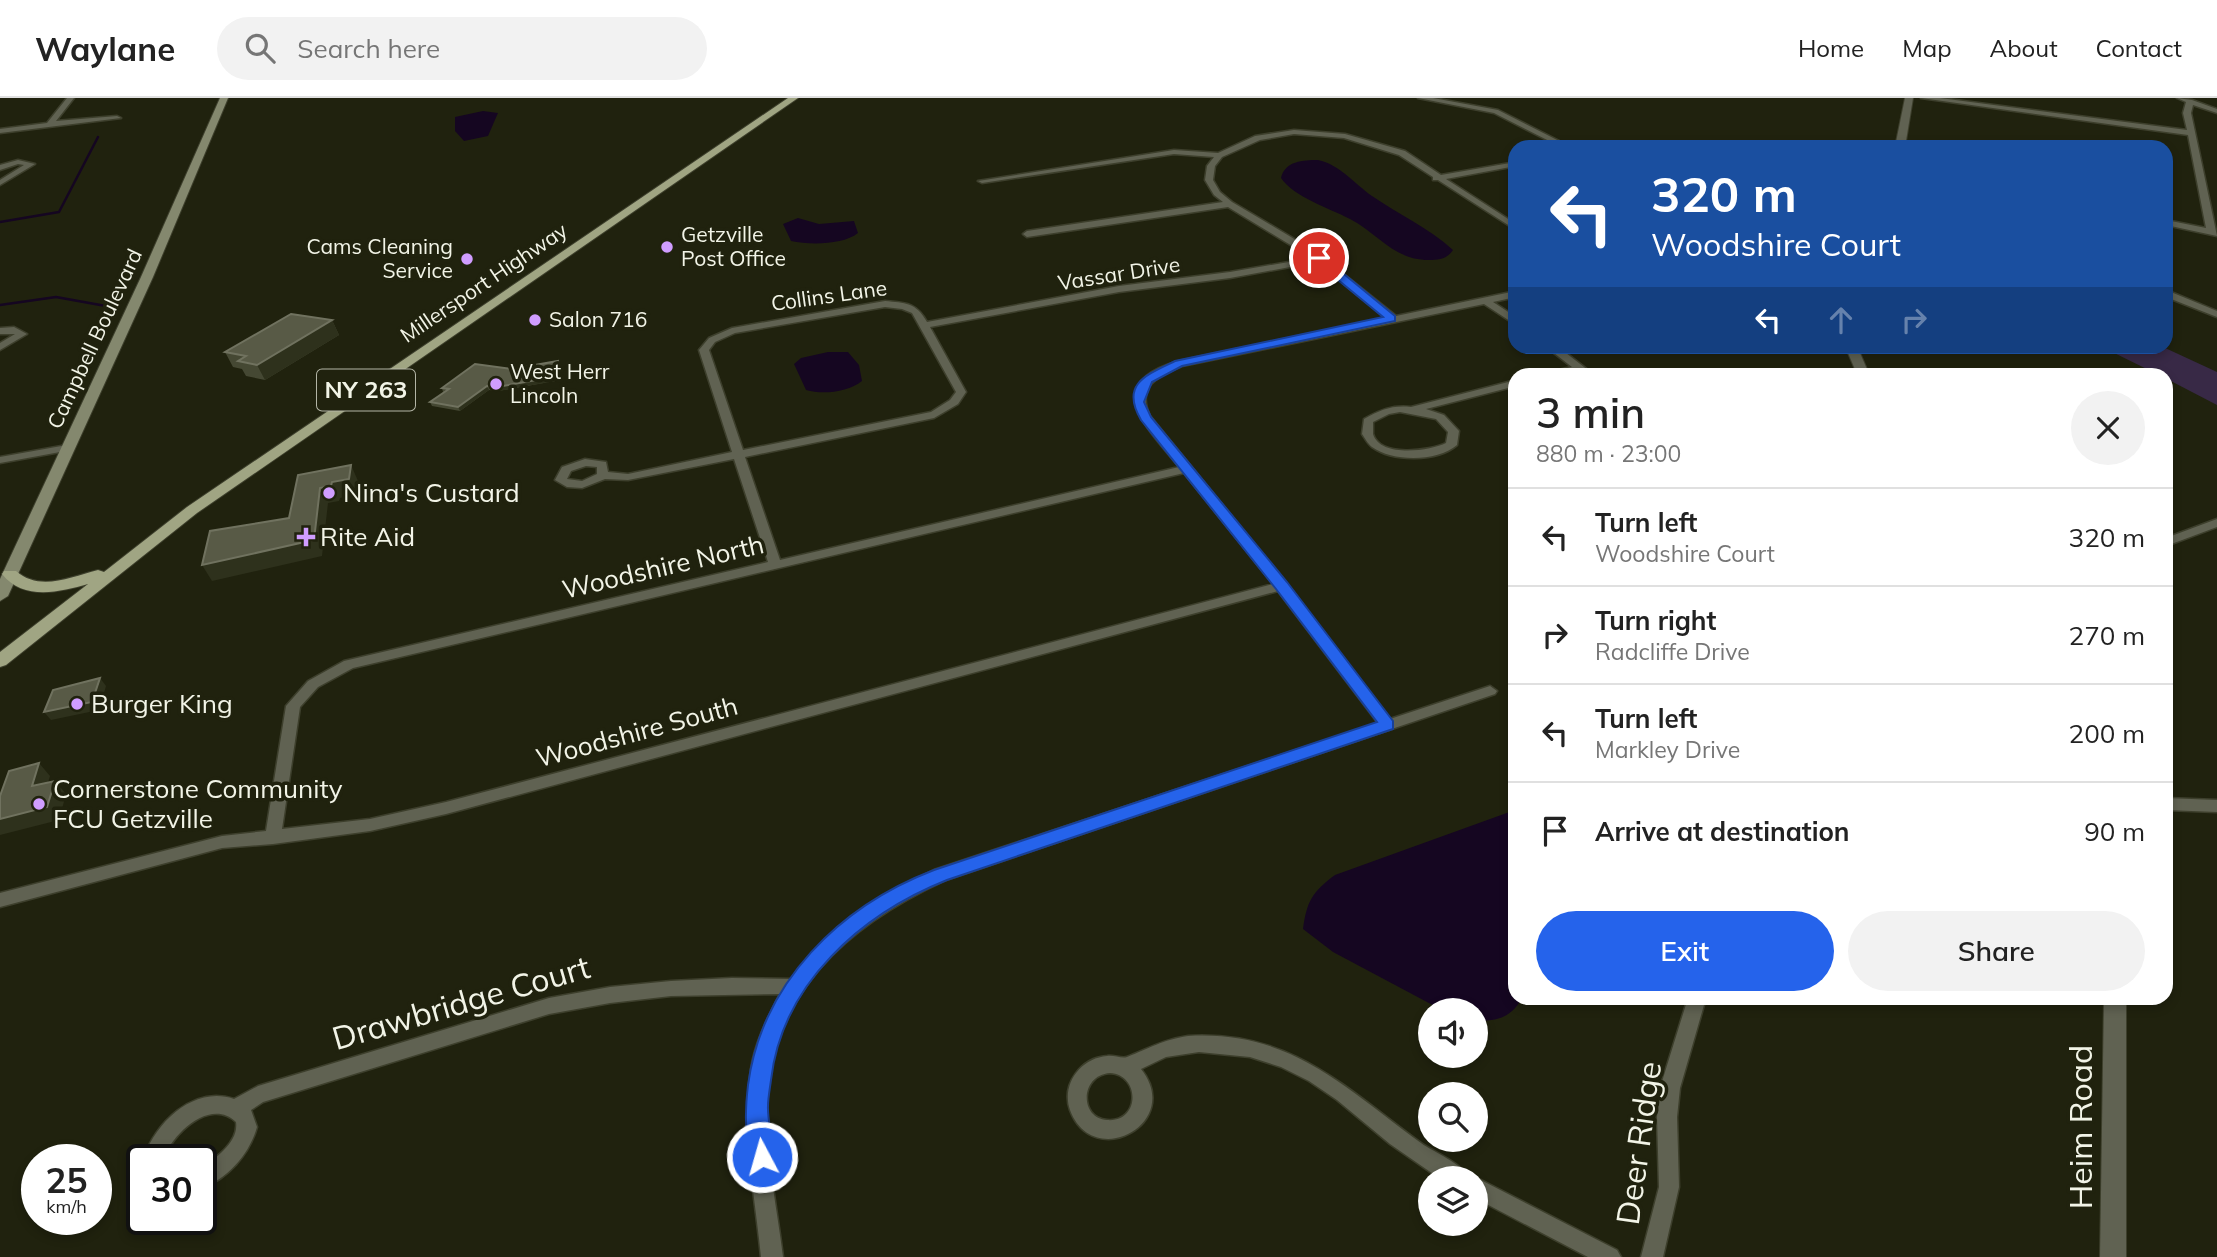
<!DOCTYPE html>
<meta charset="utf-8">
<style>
body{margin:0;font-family:Mulish,sans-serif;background:#f2f2f2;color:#222;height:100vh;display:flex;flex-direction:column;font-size:26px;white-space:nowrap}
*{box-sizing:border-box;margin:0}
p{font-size:23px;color:#767676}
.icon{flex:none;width:38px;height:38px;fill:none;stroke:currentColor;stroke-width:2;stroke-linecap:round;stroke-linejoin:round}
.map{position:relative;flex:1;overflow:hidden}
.drawer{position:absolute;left:1508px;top:270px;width:665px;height:637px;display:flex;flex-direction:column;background:#fff;border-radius:21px;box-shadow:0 4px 10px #0003}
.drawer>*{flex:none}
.top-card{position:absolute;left:1508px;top:42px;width:665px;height:214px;border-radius:21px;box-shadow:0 4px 10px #0003;background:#1a4fa0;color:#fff;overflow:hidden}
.fabs{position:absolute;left:1418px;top:900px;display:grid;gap:14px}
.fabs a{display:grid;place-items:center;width:70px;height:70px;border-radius:50%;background:#fff;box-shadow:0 4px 10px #0003;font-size:35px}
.speed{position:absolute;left:21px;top:1046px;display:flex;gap:14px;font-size:35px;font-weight:700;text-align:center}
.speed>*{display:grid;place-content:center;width:91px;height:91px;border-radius:50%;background:#fff;box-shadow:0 4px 10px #0003;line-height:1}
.speed small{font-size:18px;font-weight:400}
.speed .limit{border:4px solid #111;border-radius:10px;background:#fff;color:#111}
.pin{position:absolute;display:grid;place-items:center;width:60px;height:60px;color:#fff;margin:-30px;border:4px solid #fff;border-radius:50%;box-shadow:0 2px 7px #0007}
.me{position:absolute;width:77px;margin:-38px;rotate:354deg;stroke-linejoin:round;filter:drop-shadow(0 0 5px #0008)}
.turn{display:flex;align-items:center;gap:24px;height:147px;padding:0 28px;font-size:32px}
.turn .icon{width:91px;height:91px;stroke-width:2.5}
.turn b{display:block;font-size:49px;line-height:60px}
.lanes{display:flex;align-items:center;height:66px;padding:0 28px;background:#0003;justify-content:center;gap:35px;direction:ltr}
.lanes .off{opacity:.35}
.round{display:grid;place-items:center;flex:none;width:74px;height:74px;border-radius:37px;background:#f2f2f2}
.headline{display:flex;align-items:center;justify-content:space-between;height:119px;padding:0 28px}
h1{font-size:42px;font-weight:600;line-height:52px}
.cta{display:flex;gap:14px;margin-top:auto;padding:14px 28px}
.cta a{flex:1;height:80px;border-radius:42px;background:#2563eb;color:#fff;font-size:28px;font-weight:600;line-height:80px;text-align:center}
.cta a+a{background:#f2f2f2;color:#222}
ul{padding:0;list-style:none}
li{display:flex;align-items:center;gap:21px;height:98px;padding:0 28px;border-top:2px solid #e0e0e0}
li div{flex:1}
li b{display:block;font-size:26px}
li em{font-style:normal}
header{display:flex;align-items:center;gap:42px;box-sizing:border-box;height:98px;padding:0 35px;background:#fff;border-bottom:2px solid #e0e0e0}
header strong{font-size:33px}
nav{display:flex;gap:38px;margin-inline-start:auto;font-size:24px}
.search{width:490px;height:63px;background:#f2f2f2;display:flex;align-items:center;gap:18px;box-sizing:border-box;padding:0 24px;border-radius:38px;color:#767676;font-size:26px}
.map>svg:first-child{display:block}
</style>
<header>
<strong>Waylane</strong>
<div class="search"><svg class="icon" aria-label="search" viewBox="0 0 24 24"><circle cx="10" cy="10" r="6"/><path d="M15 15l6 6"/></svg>Search here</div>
<nav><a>Home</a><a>Map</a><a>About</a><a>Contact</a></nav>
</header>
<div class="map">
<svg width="2217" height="1159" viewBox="0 0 2217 1159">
<rect width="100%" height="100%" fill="#20220e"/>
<polygon fill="#382946" points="2102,249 2163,249 2217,274 2217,307 2167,281 2166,276 2157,276"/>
<g fill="#150621">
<polygon points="483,13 498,15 488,38 464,43 455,33 455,19"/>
<path d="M1318 62C1339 66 1355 86 1372 98 1398 116 1429 130 1453 152 1447 161 1439 162 1429 162 1393 162 1379 136 1350 121 1329 110 1294 99 1281 80 1285 63 1303 62 1318 62Z"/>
<path d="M798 120 819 126 854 123 858 135C843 147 810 147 791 143L783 126Z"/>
<path d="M828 254H848L859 267 862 283C848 294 823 297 806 292L794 266 801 260Z"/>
<path d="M1515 712 1516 900H1522C1511 920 1497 923 1475 923V912H1442L1333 854 1303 831C1307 803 1312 794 1335 777Z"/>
</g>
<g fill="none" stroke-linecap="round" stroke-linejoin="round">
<g stroke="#150621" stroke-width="2.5">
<polyline points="0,124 59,114 98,39"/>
<polyline points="0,207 56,199 117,210"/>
</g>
<g stroke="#3d3f2c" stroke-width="3">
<g id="minor">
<polygon points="67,0 74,0 56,23 117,18 121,20 0,35 0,31 47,25"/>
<polygon points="1418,0 1433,0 1498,12 1571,49 1561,49 1494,15"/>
<polygon points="1921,0 1940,0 2187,32 2183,15 2186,4 2177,0 2192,2 2217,11 2217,15 2193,7 2191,15 2217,138 2166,127 2166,122 2206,130 2188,37"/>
<path d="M1294 32 1345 36 1405 53 1441 77 1516 64V68L1446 81 1516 126V132L1438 82H1433V79L1399 57 1344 40 1294 36 1260 42 1222 59 1215 68 1213 82 1220 94 1232 104 1316 154 1396 218 1516 193V199L1493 204 1516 219V227L1484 206 1182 268C1157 278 1136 289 1150 318L1286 485 1390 621 1490 588 1497 593 1495 596 946 782C848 827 769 895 767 1011 766 1060 777 1110 783 1159H761C755 1097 741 1033 751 971 755 944 768 920 780 896L671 898 610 905 549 916 263 1004 251 1012 257 1029C249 1057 228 1080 201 1091V1070C216 1060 239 1044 236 1024 210 999 171 1037 163 1062H143C154 1026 193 987 234 1001L258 988 549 900 610 889 671 883 732 880 791 881C828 830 877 798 934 772L1378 625 1278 493 446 716 370 733 273 746 222 750 0 809V795L222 738 266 733 286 608 308 583 344 563 768 464 734 361 628 382 605 381 582 390 567 389 555 382 562 369 585 361 606 364 608 374 628 376 732 354 699 252 709 240 732 230 885 203C905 205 916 204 927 224L1119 188 1230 174 1312 160 1228 109 1027 139 1023 136 1027 133 1223 104 1214 97 1205 82 1207 68 1214 59 1174 56 982 85 978 83 1174 52 1218 55 1255 38ZM1317 164 1386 220 1179 263C1098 286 1148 330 1179 369L780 462 745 359 934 320 958 306 966 294 930 229 1119 194 1230 180ZM885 209 902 211 912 215 956 294 950 302 931 314 743 352 709 252 715 244 735 235ZM586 368 597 369V376L582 383 567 381 571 373ZM1184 375 1273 486 446 704 370 721 282 731 300 609 318 589 353 570Z"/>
<polygon points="18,62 35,66 0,87 0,82 24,67 18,66 0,72 0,67"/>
<polygon points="2166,192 2217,213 2217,219 2166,199"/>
<polygon points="14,229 27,236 0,252 0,245 15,236 0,236 0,230"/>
<polygon points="1545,248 1557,248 1593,276 1582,276 1578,273 1548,276 1549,274 1572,269"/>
<path d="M1516 282V288L1426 311 1444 317 1459 333 1457 347C1437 364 1393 364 1372 349 1367 345 1365 340 1362 336L1364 321C1380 312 1392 307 1411 309ZM1400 314 1436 321 1448 334 1446 345C1430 353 1380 360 1373 336 1373 335 1373 325 1373 324L1389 316Z"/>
<polygon points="67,347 71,348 71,352 0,365 0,359"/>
<polygon points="2217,421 2217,429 2166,448 2166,440"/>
<polygon points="2166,700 2217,702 2217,714 2166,712"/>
<polygon points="1688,900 1706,900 1680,990 1677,1019 1679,1089 1663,1159 1641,1159 1659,1089 1657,1019 1660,990"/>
<path d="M1188 938C1291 932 1344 989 1421 1045 1435 1055 1462 1065 1468 1080H1439L1390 1046 1337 1002 1309 983 1281 969 1250 959 1199 954 1166 959 1141 971C1184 1025 1093 1074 1070 1012 1061 986 1081 960 1107 958 1114 957 1122 961 1127 959 1150 950 1162 942 1188 938ZM1110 975C1141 977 1140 1025 1107 1022 1079 1020 1080 977 1110 975Z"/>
<polygon points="1475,1079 1617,1152 1621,1159 1588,1159 1475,1100 1475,1080 1473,1080"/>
</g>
</g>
<g stroke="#3d3f2c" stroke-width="2">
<g id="tertiary">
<polygon points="1905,0 1913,0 1905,49 1895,49"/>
<polygon points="1845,248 1857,248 1869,276 1857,276"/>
<polygon points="2104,900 2126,900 2126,1159 2100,1159"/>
</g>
</g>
<g stroke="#3d3f2c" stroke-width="2">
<polygon id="secondary" points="220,0 228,0 153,179 8,498 0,503 0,481 141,179"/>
</g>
<g stroke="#3d3f2c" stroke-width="2">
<path id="primary" d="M788 0H798L197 415 6 567 0 569V554L88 486C60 494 23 503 2 476L4 473H16C40 494 70 479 98 472L104 474 187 409Z"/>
</g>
<use href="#minor" fill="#606252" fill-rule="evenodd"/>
<use href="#tertiary" fill="#606252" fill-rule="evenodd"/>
<use href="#secondary" fill="#84886e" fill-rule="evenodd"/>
<use href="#primary" fill="#a0a583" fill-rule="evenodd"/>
</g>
<g fill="#454833">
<polygon points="332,222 339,237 265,282 246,278 242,271 233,269 225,254"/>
<polygon points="559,267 561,282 498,293 489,292 460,313 432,308 430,304 445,294 443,294 442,290"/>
</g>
<g fill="#2e311c">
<polygon points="332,222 339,237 265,282 257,267"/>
<polygon points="558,263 561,282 498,293 497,289"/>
<polygon points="487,288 489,292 460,313 458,309"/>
<polygon points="351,367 358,383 357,396 340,400 339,403 328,405 322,458 212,483 202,467 314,442 320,390 332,384"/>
<polygon points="100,580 106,588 99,612 51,622 44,614"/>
<polygon points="39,665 50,678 43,701 32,688"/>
<polygon points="55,683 66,696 59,722 0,737 0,721"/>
</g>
<g fill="#585a46" stroke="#70725f" stroke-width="2">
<polygon points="291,216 332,222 257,267 238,263 246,258 225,254"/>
<polygon points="558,263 560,278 497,289 487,288 458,309 430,304 449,291 442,290 475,266 512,271"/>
<polygon points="351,367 349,381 332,384 331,388 320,390 314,442 202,467 210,433 289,420 298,377"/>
<polygon points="100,580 92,604 44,614 53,592"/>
<polygon points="39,665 32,688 55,683 47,709 0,721 0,698 9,673"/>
</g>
<path fill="#2563eb" stroke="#184099" stroke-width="2" d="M1315 158H1322L1395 218V223L1182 268 1152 284 1144 304 1151 319 1287 484 1393 623V631L947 782C862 816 782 885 771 982 770 990 768 1000 768 1008 767 1027 777 1049 770 1067L762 1070 754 1067C744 1044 745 1012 748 987 762 884 840 808 934 772L1377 624 1276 491 1141 322C1120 286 1146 277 1175 263L1383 219 1315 163Z"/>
<g fill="#d09dff" stroke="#20220e" stroke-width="2.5">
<circle cx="667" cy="149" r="7"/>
<circle cx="467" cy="161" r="7"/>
<circle cx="535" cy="222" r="7"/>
<circle cx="496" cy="286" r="7"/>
<circle cx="329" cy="395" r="7"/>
<path d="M302.5 428.5h7v7h7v7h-7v7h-7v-7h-7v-7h7z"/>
<circle cx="77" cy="606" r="7"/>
<circle cx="39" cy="706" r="7"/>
</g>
<g text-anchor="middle" stroke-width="7" stroke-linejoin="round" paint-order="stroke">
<g font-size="21" fill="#f2f4e7" stroke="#20220e" text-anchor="start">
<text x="681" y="144">Getzville<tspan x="681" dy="24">Post Office</tspan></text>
<text x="453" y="156" text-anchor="end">Cams Cleaning<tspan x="453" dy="24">Service</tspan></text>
<text x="549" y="229">Salon 716</text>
<text x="510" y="281">West Herr<tspan x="510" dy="24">Lincoln</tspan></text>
</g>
<g font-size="21" fill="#f2f4e7" stroke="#20220e">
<text transform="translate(1119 176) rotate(-9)" y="7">Vassar Drive</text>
<text transform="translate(484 185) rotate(-34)" y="7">Millersport Highway</text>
<text transform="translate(829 198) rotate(-8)" y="7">Collins Lane</text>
<text transform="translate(95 241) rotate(-65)" y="7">Campbell Boulevard</text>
</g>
<rect fill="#20220e" stroke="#b3b5a6" stroke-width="2" x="317" y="271.5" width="98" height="41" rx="5"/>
<g font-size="24" font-weight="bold" fill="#f2f4e7">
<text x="366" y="300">NY 263</text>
</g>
<g font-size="26" fill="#f2f4e7" stroke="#20220e" text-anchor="start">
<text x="343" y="404">Nina's Custard</text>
<text x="320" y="448">Rite Aid</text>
<text x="91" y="615">Burger King</text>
<text x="53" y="700">Cornerstone Community<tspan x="53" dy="30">FCU Getzville</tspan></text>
</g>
<g font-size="26" fill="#f2f4e7" stroke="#20220e">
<text transform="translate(663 469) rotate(-13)" y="9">Woodshire North</text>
<text transform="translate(637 634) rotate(-15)" y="9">Woodshire South</text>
</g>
<g font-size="32" fill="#f2f4e7" stroke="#20220e">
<text transform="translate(461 905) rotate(-16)" y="11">Drawbridge Court</text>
<text transform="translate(2081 1029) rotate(-90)" y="11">Heim Road</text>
<text transform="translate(1639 1045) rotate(-82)" y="11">Deer Ridge</text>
</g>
</g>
</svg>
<div class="fabs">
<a><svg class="icon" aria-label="sound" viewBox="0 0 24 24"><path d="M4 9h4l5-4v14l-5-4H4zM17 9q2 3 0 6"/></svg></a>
<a><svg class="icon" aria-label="search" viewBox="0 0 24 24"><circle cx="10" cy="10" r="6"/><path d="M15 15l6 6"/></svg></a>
<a><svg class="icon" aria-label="layers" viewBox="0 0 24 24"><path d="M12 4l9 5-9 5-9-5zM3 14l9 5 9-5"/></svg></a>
</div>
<div class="speed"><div>25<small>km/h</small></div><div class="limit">30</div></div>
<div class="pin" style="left:1319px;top:160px;background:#d93025"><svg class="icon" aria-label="arrive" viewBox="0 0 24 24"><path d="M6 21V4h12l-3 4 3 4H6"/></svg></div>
<svg class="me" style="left:762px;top:1059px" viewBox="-20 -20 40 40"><circle r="17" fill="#2563eb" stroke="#fff" stroke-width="3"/><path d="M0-11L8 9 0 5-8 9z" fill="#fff"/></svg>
<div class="top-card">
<div class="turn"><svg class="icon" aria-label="left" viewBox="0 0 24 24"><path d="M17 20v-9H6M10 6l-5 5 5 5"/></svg><div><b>320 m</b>Woodshire Court</div></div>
<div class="lanes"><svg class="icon" aria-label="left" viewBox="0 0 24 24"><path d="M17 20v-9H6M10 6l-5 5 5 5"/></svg><svg class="icon off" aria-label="ahead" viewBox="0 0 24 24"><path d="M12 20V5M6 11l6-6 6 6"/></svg><svg class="icon off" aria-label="right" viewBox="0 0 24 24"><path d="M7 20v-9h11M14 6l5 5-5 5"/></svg></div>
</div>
<section class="drawer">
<div class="headline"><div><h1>3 min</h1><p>880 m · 23:00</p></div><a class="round"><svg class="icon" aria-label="close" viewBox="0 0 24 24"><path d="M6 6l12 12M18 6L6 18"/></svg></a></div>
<ul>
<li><svg class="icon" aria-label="left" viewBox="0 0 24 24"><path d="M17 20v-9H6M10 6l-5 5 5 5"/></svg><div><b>Turn left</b><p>Woodshire Court</p></div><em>320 m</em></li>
<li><svg class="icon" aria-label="right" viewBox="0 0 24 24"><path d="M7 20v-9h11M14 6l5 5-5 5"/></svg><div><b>Turn right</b><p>Radcliffe Drive</p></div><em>270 m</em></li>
<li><svg class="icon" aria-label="left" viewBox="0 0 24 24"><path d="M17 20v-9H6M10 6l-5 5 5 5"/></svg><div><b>Turn left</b><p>Markley Drive</p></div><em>200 m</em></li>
<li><svg class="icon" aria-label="arrive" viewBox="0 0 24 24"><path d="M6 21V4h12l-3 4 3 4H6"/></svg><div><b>Arrive at destination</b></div><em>90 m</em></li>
</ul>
<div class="cta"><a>Exit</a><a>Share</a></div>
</section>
</div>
